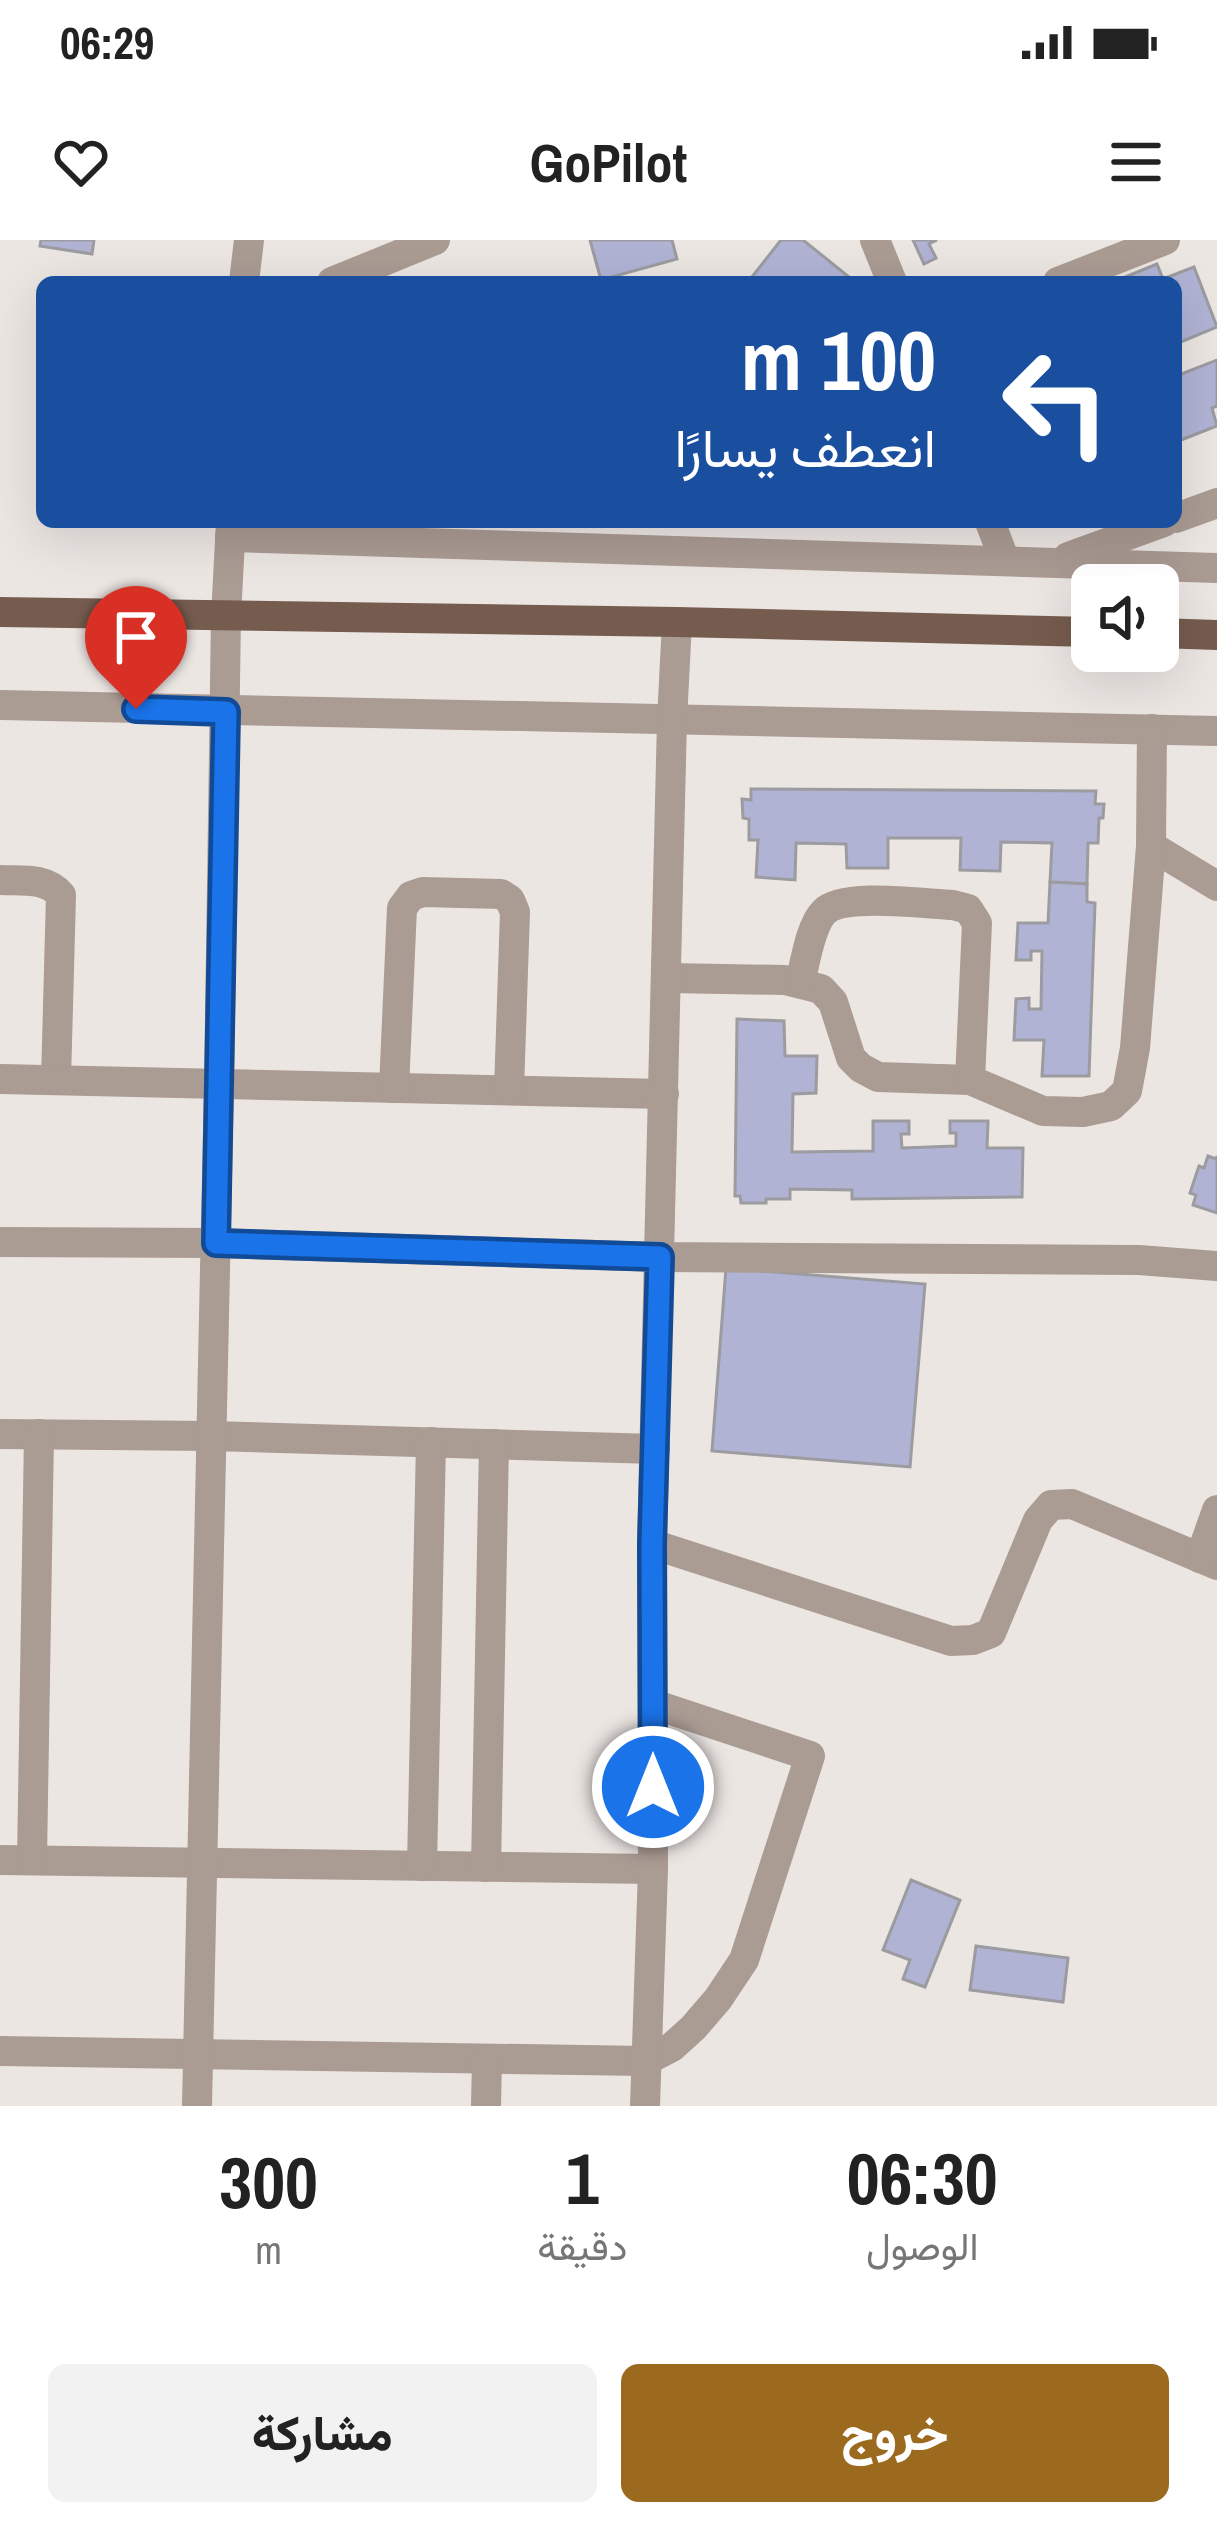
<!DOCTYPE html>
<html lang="ar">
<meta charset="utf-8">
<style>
body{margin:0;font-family:"Archivo Narrow",Vazirmatn,sans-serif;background:#f2f2f2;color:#222;direction:rtl;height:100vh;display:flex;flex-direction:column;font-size:45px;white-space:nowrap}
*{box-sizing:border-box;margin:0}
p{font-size:39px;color:#767676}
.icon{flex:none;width:66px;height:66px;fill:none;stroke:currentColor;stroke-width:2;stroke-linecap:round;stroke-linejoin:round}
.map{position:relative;height:1866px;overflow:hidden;direction:ltr}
.side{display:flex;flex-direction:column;background:#fff;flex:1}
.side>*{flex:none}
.banner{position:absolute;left:36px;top:36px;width:1146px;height:252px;border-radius:18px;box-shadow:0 12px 48px #0002;direction:rtl;background:#1a4fa0;color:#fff;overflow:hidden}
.buttons{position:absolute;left:1071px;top:324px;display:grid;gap:24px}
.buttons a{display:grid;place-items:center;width:108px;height:108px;border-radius:18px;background:#fff;box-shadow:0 12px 48px #0002;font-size:60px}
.pin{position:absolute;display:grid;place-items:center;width:102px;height:102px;color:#fff;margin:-123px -51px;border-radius:50% 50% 50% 0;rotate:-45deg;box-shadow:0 0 12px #0007}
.pin .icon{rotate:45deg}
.me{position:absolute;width:132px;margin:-66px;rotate:0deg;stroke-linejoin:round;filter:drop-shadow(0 0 9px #0008)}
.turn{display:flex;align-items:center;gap:42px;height:252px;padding:0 48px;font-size:54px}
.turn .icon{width:156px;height:156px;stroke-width:2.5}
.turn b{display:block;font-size:84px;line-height:102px}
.eta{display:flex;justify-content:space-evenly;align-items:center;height:204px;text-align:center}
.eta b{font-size:72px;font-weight:800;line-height:84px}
.cta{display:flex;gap:24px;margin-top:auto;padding:24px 48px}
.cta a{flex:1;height:138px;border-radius:18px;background:#9c6a1f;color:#fff;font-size:48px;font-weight:800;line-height:138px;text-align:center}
.cta a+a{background:#f2f2f2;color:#222}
.status{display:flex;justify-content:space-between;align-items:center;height:84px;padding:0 60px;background:#fff;direction:ltr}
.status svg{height:33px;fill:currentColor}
header{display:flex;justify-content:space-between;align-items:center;height:156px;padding:0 48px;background:#fff;font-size:54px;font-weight:800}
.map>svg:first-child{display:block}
</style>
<div class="status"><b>06:29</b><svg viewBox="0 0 49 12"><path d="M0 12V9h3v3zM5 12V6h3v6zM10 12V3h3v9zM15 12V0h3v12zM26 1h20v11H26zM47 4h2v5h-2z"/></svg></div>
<header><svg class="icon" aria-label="menu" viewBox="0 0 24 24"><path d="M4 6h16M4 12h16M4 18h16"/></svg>GoPilot<svg class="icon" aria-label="heart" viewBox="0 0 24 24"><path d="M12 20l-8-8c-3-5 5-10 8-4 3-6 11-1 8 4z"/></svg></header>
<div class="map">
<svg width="1217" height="1866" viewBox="0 0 1217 1866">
<rect width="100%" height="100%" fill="#ece6e3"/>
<g fill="#b1b3d5" stroke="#9b9ba0" stroke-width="3">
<polygon points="41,0 94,0 92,14 40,6"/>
<polygon points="590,0 672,0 677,19 601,40"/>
<polygon points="781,0 803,0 854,41 748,42"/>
<polygon points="913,0 937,0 929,4 936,18 924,24"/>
<polygon points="1157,24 1163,39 1194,27 1217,87 1176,104 1176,42 1113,42"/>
<polygon points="1217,120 1217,166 1212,168 1217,186 1176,202 1176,136"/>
<polygon points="751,549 1096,551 1095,564 1104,564 1103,578 1099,578 1098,603 1088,603 1087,644 1050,642 1052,603 1001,602 1000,631 960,630 961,598 888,598 888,628 847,628 846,604 796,603 795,640 756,637 758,600 749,600 749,579 743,578 742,559 751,560"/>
<polygon points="1050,642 1087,644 1087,662 1095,663 1089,836 1042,836 1044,800 1014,800 1016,759 1029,758 1029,769 1041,769 1042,711 1031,711 1031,720 1016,720 1018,683 1048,683"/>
<polygon points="737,779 784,781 785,816 817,816 816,853 793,854 792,912 873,911 873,881 909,881 909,894 901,894 902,908 956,906 956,893 950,893 950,881 988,881 987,908 1023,908 1022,957 852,959 852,950 790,949 790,959 766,959 766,963 741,963 740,956 735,956"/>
<polygon points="1208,916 1216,919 1217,916 1217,973 1193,965 1196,955 1190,953 1199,926 1204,928"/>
<polygon points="726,1028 925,1044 910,1227 712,1211"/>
<polygon points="911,1640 960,1660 925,1747 903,1739 910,1720 883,1710"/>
<polygon points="976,1706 1068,1718 1063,1762 970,1750"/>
</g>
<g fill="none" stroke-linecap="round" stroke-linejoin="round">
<g stroke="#aa9b93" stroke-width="30">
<polyline points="875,0 892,42"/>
<polyline points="244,42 249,0"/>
<polyline points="332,42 435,0"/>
<polyline points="1058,42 1165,0"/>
<polyline points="1176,278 1217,263"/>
<polyline points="990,282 1005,321"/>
<polyline points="230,297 1217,328"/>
<polyline points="1068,317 1164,282"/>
<polyline points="0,465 1217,491"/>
<polyline points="1151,606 1217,646"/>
<path d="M0 640C22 641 46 637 61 655L56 840"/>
<polyline points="668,738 785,740 821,749 833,762 851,818 861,828 878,837 970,840 1043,871 1083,872 1111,866 1127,851 1135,808 1151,606 1152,489"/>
<path d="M800 743C805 724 810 686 824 672 843 652 925 664 953 665L968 669 977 683 970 840"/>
<polyline points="0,839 664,854"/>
<polyline points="394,848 402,668 411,656 423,652 501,654 510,660 515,672 509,850"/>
<polyline points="0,1002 216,1003 660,1017 1139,1020 1217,1026"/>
<polyline points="0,1194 211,1196 655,1209"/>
<polyline points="652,1304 951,1401 973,1400 991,1393 1038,1280 1051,1265 1072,1264 1217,1325"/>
<polyline points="1200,1318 1217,1270"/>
<polyline points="0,1620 653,1629"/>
<polyline points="32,1620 39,1194"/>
<polyline points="422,1626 431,1202"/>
<polyline points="486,1627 494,1204"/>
<polyline points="0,1811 645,1821 672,1807 693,1788 718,1759 744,1720 810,1516 653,1464"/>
<polyline points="197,1866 219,844 226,376 231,282"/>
<polyline points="486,1866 487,1819"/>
<polyline points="645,1866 653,1629 652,1304 672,480 677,382"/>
</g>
<g stroke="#765c4e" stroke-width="30">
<polyline points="0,372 677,382 1092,392"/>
<polyline points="1158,393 1217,395"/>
</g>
</g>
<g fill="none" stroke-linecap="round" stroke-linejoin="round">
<g stroke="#114b97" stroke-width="30">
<polyline id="route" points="136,469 226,472 216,1003 660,1017 652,1304 653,1547"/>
</g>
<use href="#route" stroke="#1a73e8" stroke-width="21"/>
</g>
</svg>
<div class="buttons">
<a><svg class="icon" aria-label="sound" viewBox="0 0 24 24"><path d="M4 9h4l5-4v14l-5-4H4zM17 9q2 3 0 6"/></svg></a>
</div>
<div class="pin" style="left:136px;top:469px;background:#d93025"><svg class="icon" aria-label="arrive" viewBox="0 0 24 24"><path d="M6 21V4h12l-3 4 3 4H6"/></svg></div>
<svg class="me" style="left:653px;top:1547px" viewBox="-20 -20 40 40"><circle r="17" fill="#1a73e8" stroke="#fff" stroke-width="3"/><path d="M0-11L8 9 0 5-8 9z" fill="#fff"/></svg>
<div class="banner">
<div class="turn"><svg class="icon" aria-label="left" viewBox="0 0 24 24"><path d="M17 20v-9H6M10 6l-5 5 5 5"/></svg><div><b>100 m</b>انعطف يسارًا</div></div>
</div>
</div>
<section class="side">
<div class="eta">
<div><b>06:30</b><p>الوصول</p></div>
<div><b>1</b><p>دقيقة</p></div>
<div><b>300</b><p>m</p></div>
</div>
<div class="cta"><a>خروج</a><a>مشاركة</a></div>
</section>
